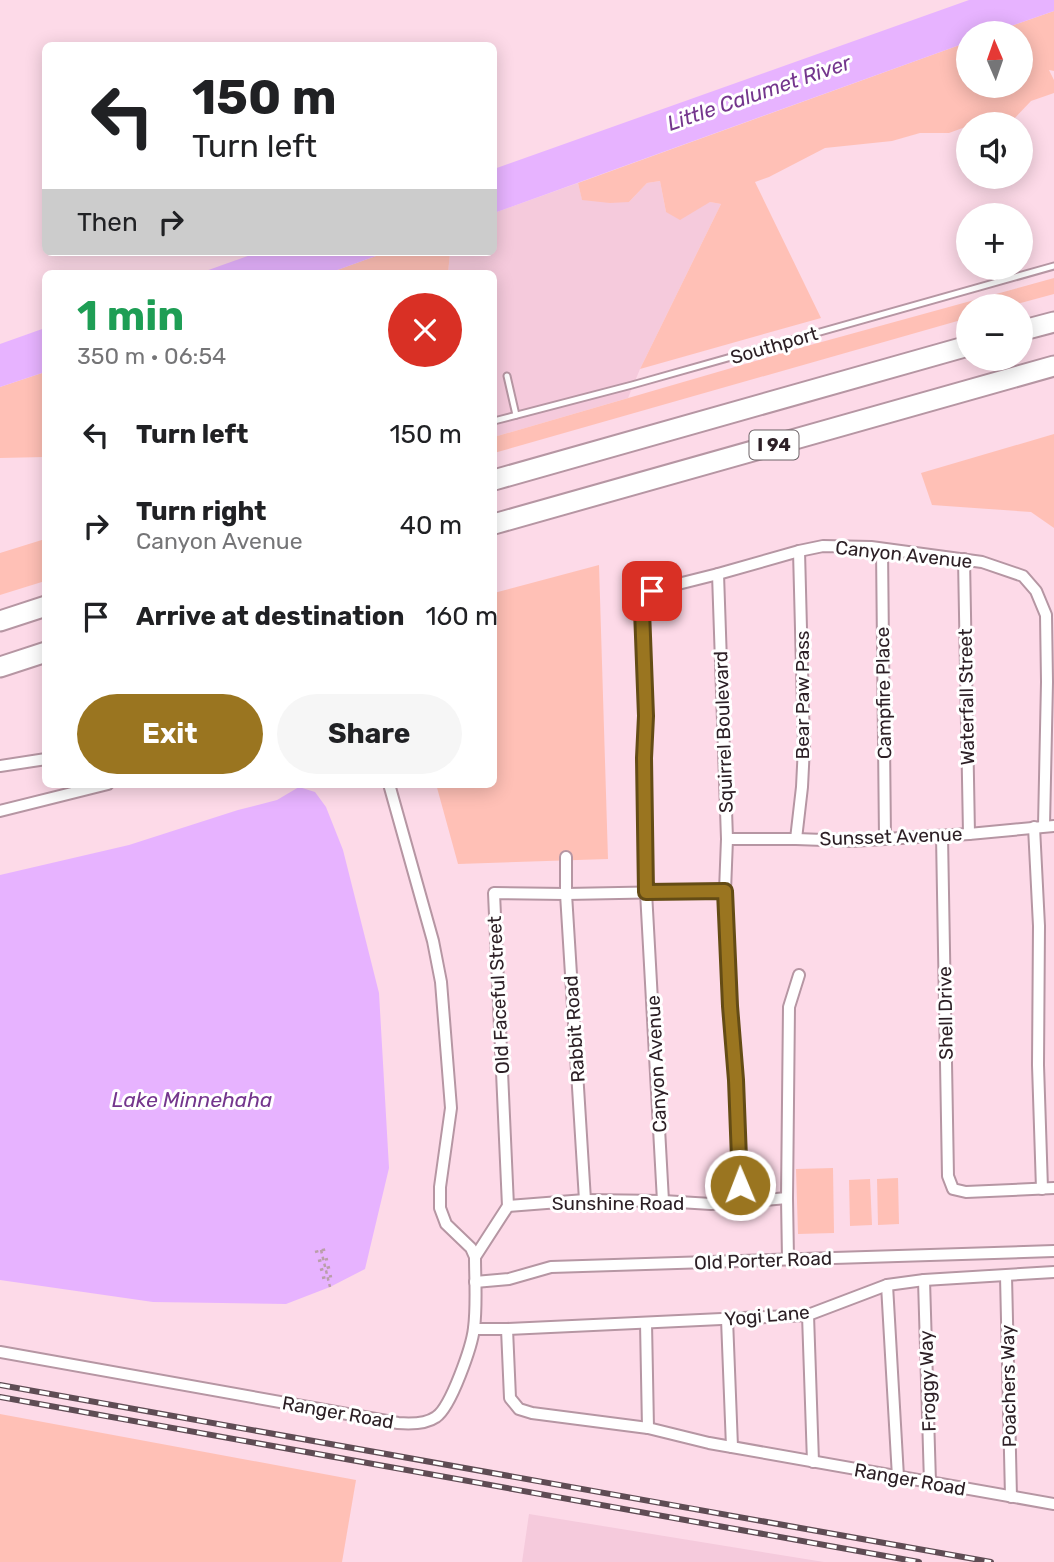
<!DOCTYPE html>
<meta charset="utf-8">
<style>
body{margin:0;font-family:Rubik,sans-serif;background:#f6f6f6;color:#202124;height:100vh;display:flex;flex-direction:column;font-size:26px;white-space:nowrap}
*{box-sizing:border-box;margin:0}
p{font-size:23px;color:#757577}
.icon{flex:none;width:38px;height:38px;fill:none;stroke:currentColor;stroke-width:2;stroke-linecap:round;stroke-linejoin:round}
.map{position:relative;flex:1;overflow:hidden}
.sheet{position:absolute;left:42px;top:270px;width:455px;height:518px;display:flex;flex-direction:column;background:#fff;border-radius:10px;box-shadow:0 4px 18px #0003}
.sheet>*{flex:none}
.banner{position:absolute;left:42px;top:42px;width:455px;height:214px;border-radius:10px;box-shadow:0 4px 18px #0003;background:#fff;color:#202124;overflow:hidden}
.needle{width:46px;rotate:358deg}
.fabs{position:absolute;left:956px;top:21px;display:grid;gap:14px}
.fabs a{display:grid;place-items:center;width:77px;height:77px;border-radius:50%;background:#fff;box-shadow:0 4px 18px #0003;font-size:35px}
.pin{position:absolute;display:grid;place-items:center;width:60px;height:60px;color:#fff;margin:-30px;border-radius:14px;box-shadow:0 4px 10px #0006}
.me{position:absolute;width:77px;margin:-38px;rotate:359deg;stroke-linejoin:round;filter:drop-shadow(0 0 5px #0008)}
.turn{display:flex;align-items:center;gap:24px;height:147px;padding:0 35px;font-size:32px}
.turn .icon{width:91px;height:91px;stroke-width:2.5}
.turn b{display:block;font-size:49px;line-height:60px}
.then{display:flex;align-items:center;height:66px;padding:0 35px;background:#0003;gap:14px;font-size:26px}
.round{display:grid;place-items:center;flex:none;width:74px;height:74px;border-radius:37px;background:#f6f6f6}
.overview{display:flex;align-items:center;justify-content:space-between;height:119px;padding:0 35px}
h1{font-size:42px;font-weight:700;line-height:52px;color:#1e9e55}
.primary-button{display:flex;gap:14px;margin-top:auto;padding:14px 35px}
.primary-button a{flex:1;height:80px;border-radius:42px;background:#9a7520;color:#fff;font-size:28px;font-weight:700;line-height:80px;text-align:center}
.primary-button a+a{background:#f6f6f6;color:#202124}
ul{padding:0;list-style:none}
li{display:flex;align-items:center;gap:21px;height:91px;padding:0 35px}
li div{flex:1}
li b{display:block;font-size:26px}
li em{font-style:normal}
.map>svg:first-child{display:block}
</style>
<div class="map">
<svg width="1054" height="1562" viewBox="0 0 1054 1562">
<rect width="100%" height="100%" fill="#fddae8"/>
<g fill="#f5cadc">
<polygon points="660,181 666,212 710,202 721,204 640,369 628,398 494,437 494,273 448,273 450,253 494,252 494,213 578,183 582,199 629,202 647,183"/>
<polygon points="529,1514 824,1562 522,1562"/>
</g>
<g fill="#ffc0b6">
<polygon points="1054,11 1054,71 1049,70 1054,80 1054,93 1031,101 1011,122 968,124 968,126 949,133 920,133 892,141 825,148 769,177 755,182 821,318 640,369 721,204 710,202 680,220 666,212 660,181 647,183 629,202 610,203 582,200 578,183 968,42 968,86 1020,86 1020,33 991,33"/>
<polygon points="387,252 452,252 450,253 448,273 329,273"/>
<polygon points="1054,278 1054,294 1010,306 968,306 968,318 494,453 494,437 807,346"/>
<polygon points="45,372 45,457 0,458 0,387"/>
<polygon points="1054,434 1054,528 1031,512 932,505 921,473"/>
<polygon points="45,539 45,581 0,595 0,553"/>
<polygon points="599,565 608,859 458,864 436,784 494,784 494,593"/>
<polygon points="833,1168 834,1233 798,1234 796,1169"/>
<polygon points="898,1178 899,1224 878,1225 877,1179"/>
<polygon points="870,1179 872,1225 850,1226 849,1180"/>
<polygon points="0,1414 356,1480 342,1562 0,1562"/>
</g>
<g fill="#e7b3ff">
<polygon points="969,0 1054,0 1054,11 991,33 968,33 968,42 494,213 494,169"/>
<polygon points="259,252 387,252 329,273 200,273"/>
<polygon points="45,328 45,372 0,387 0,344"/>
<polygon points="299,787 315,792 326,807 343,850 379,993 389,1168 365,1269 330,1287 286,1304 153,1302 0,1280 0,875 129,845 238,810 277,800"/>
</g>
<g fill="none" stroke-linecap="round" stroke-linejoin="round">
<g stroke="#b696a3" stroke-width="9">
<g id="lane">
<polyline points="507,376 516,415"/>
<polyline points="494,421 632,385 1054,266"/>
</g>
</g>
<g stroke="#b696a3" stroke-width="14">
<g id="street">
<polyline points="882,549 885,838"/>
<polyline points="964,559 969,834"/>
<polyline points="718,574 727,839 725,891 730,1006 736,1080 740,1178 738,1192 735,1197"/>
<polyline points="0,766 46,759"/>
<polyline points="0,811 108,784"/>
<polyline points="1034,827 1039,926 1038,1065 1042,1189"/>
<polyline points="942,836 948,1176 953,1189 966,1192 1054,1188"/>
<polyline points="727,839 796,839 851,841 969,834 1054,826"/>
<polyline points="796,839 802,787 804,746 799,551"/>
<polyline points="566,857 566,894 585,1200"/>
<polyline points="663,1201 646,892 644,758 646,716 642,610 644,599 652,591 658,589 718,574 799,551 823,546 871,547 982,562 1023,576 1036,591 1046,615 1047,682 1044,826"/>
<polyline points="508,1206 494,893 566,894 725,891"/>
<polyline points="508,1206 585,1200 663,1201 711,1204 726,1203 735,1197 753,1201 787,1198"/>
<polyline points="475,1257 508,1206"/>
<polyline points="788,1259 787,1198 789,1007 799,975"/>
<polyline points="1006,1276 1011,1497"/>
<polyline points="924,1280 930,1483"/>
<polyline points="475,1282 509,1279 551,1267 1054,1251"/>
<polyline points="887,1285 898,1477"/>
<polyline points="808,1315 813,1462"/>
<polyline points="727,1319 732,1447"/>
<polyline points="646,1323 648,1428"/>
<polyline points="474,1329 507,1329 808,1315 887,1285 924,1280 1054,1272"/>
<polyline points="507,1329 510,1398 519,1409 532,1413 648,1428 709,1443 1054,1504"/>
<path d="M0 1352 398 1423C410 1424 426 1424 436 1417 451 1407 472 1346 474 1328 477 1305 475 1280 475 1257L471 1248 446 1224 440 1208V1187L451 1108 441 982 433 941 389 784"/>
</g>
</g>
<g stroke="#b696a3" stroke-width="23">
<g id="highway">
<polyline points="1020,331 1054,322"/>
<polyline points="494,480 968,346"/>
<polyline points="494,524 1054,366"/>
<polyline points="0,621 46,606"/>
<polyline points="0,667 46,652"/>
</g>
</g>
<g stroke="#ba9eaa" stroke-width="2.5" stroke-dasharray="3.5 3.5" stroke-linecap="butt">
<polyline points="321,1250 330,1287"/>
<polyline points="315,1252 327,1249"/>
<polyline points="318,1261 328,1259"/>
<polyline points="320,1270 330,1267"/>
<polyline points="322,1278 332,1276"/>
</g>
<use href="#lane" stroke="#fff" stroke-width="5"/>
<use href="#street" stroke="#fff" stroke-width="10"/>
<use href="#highway" stroke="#fff" stroke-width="19"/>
<g stroke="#5f4c54" stroke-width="6">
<g id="rail">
<polyline points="0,1385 991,1562"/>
<polyline points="0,1397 919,1562"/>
</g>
</g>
<use href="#rail" stroke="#fff" stroke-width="3.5" stroke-dasharray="10" stroke-linecap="butt"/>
</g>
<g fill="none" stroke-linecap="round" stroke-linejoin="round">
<g stroke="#644c15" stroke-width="18">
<polyline id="route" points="652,591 644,599 642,610 646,716 644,758 646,892 725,891 730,1006 736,1080 740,1185"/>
</g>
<use href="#route" stroke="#9a7520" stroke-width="12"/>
</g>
<g text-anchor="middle" stroke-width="6" stroke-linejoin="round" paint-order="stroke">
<rect fill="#fff" stroke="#6c6367" stroke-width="2" x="749.5" y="430.5" width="49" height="29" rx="5"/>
<g font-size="18" font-weight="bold" fill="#2d2026">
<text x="774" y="451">I 94</text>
</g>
<g font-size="19" fill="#2d2026" stroke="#fff">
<text transform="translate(774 345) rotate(-16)" y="7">Southport</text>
<text transform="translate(904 554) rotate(6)" y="7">Canyon Avenue</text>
<text transform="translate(883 693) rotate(-91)" y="7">Campfire Place</text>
<text transform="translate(802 695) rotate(-90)" y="7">Bear Paw Pass</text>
<text transform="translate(966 697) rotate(-91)" y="7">Waterfall Street</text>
<text transform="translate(723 732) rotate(-92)" y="7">Squirrel Boulevard</text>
<text transform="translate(891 836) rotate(-2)" y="7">Sunsset Avenue</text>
<text transform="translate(498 995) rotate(-93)" y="7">Old Faceful Street</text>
<text transform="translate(945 1013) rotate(-91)" y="7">Shell Drive</text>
<text transform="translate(574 1029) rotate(-94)" y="7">Rabbit Road</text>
<text transform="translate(656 1064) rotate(-93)" y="7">Canyon Avenue</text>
<text x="618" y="1210">Sunshine Road</text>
<text transform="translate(763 1260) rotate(-2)" y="7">Old Porter Road</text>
<text transform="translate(767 1315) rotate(-5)" y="7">Yogi Lane</text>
<text transform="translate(927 1381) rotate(-92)" y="7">Froggy Way</text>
<text transform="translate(1008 1386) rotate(-91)" y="7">Poachers Way</text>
<text transform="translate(338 1412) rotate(10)" y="7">Ranger Road</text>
<text transform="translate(910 1479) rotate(10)" y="7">Ranger Road</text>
</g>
<g font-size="21" font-style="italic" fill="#74368d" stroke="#fff">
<text transform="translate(759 93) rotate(-19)" y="7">Little Calumet River</text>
<text x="192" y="1107">Lake Minnehaha</text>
</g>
</g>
</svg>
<div class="fabs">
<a><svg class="needle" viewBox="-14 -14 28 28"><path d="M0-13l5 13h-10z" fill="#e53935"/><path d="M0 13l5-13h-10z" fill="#757577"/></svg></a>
<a><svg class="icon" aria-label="sound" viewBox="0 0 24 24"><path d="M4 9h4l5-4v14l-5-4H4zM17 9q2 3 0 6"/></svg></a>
<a>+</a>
<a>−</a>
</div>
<div class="pin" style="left:652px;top:591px;background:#d93025"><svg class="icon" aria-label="arrive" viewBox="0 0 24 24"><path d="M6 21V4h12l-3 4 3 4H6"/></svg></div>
<svg class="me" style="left:740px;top:1185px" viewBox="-20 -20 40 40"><circle r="17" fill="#9a7520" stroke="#fff" stroke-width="3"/><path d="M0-11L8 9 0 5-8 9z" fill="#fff"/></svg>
<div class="banner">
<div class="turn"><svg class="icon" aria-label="left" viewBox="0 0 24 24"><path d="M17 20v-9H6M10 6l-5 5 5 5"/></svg><div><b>150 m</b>Turn left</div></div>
<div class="then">Then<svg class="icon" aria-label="right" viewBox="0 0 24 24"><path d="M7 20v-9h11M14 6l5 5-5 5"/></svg></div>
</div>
<section class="sheet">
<div class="overview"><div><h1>1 min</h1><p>350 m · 06:54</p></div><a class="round" style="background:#d93025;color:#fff"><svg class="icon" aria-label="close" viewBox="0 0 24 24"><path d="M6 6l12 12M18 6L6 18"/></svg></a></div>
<ul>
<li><svg class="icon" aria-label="left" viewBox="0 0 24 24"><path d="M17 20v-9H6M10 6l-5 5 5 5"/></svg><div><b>Turn left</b></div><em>150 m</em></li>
<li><svg class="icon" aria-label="right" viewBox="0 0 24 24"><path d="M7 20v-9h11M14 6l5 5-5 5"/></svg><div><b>Turn right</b><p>Canyon Avenue</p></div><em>40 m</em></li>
<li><svg class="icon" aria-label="arrive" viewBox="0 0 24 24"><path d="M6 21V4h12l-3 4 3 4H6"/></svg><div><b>Arrive at destination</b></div><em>160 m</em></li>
</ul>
<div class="primary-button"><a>Exit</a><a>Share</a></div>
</section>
</div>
